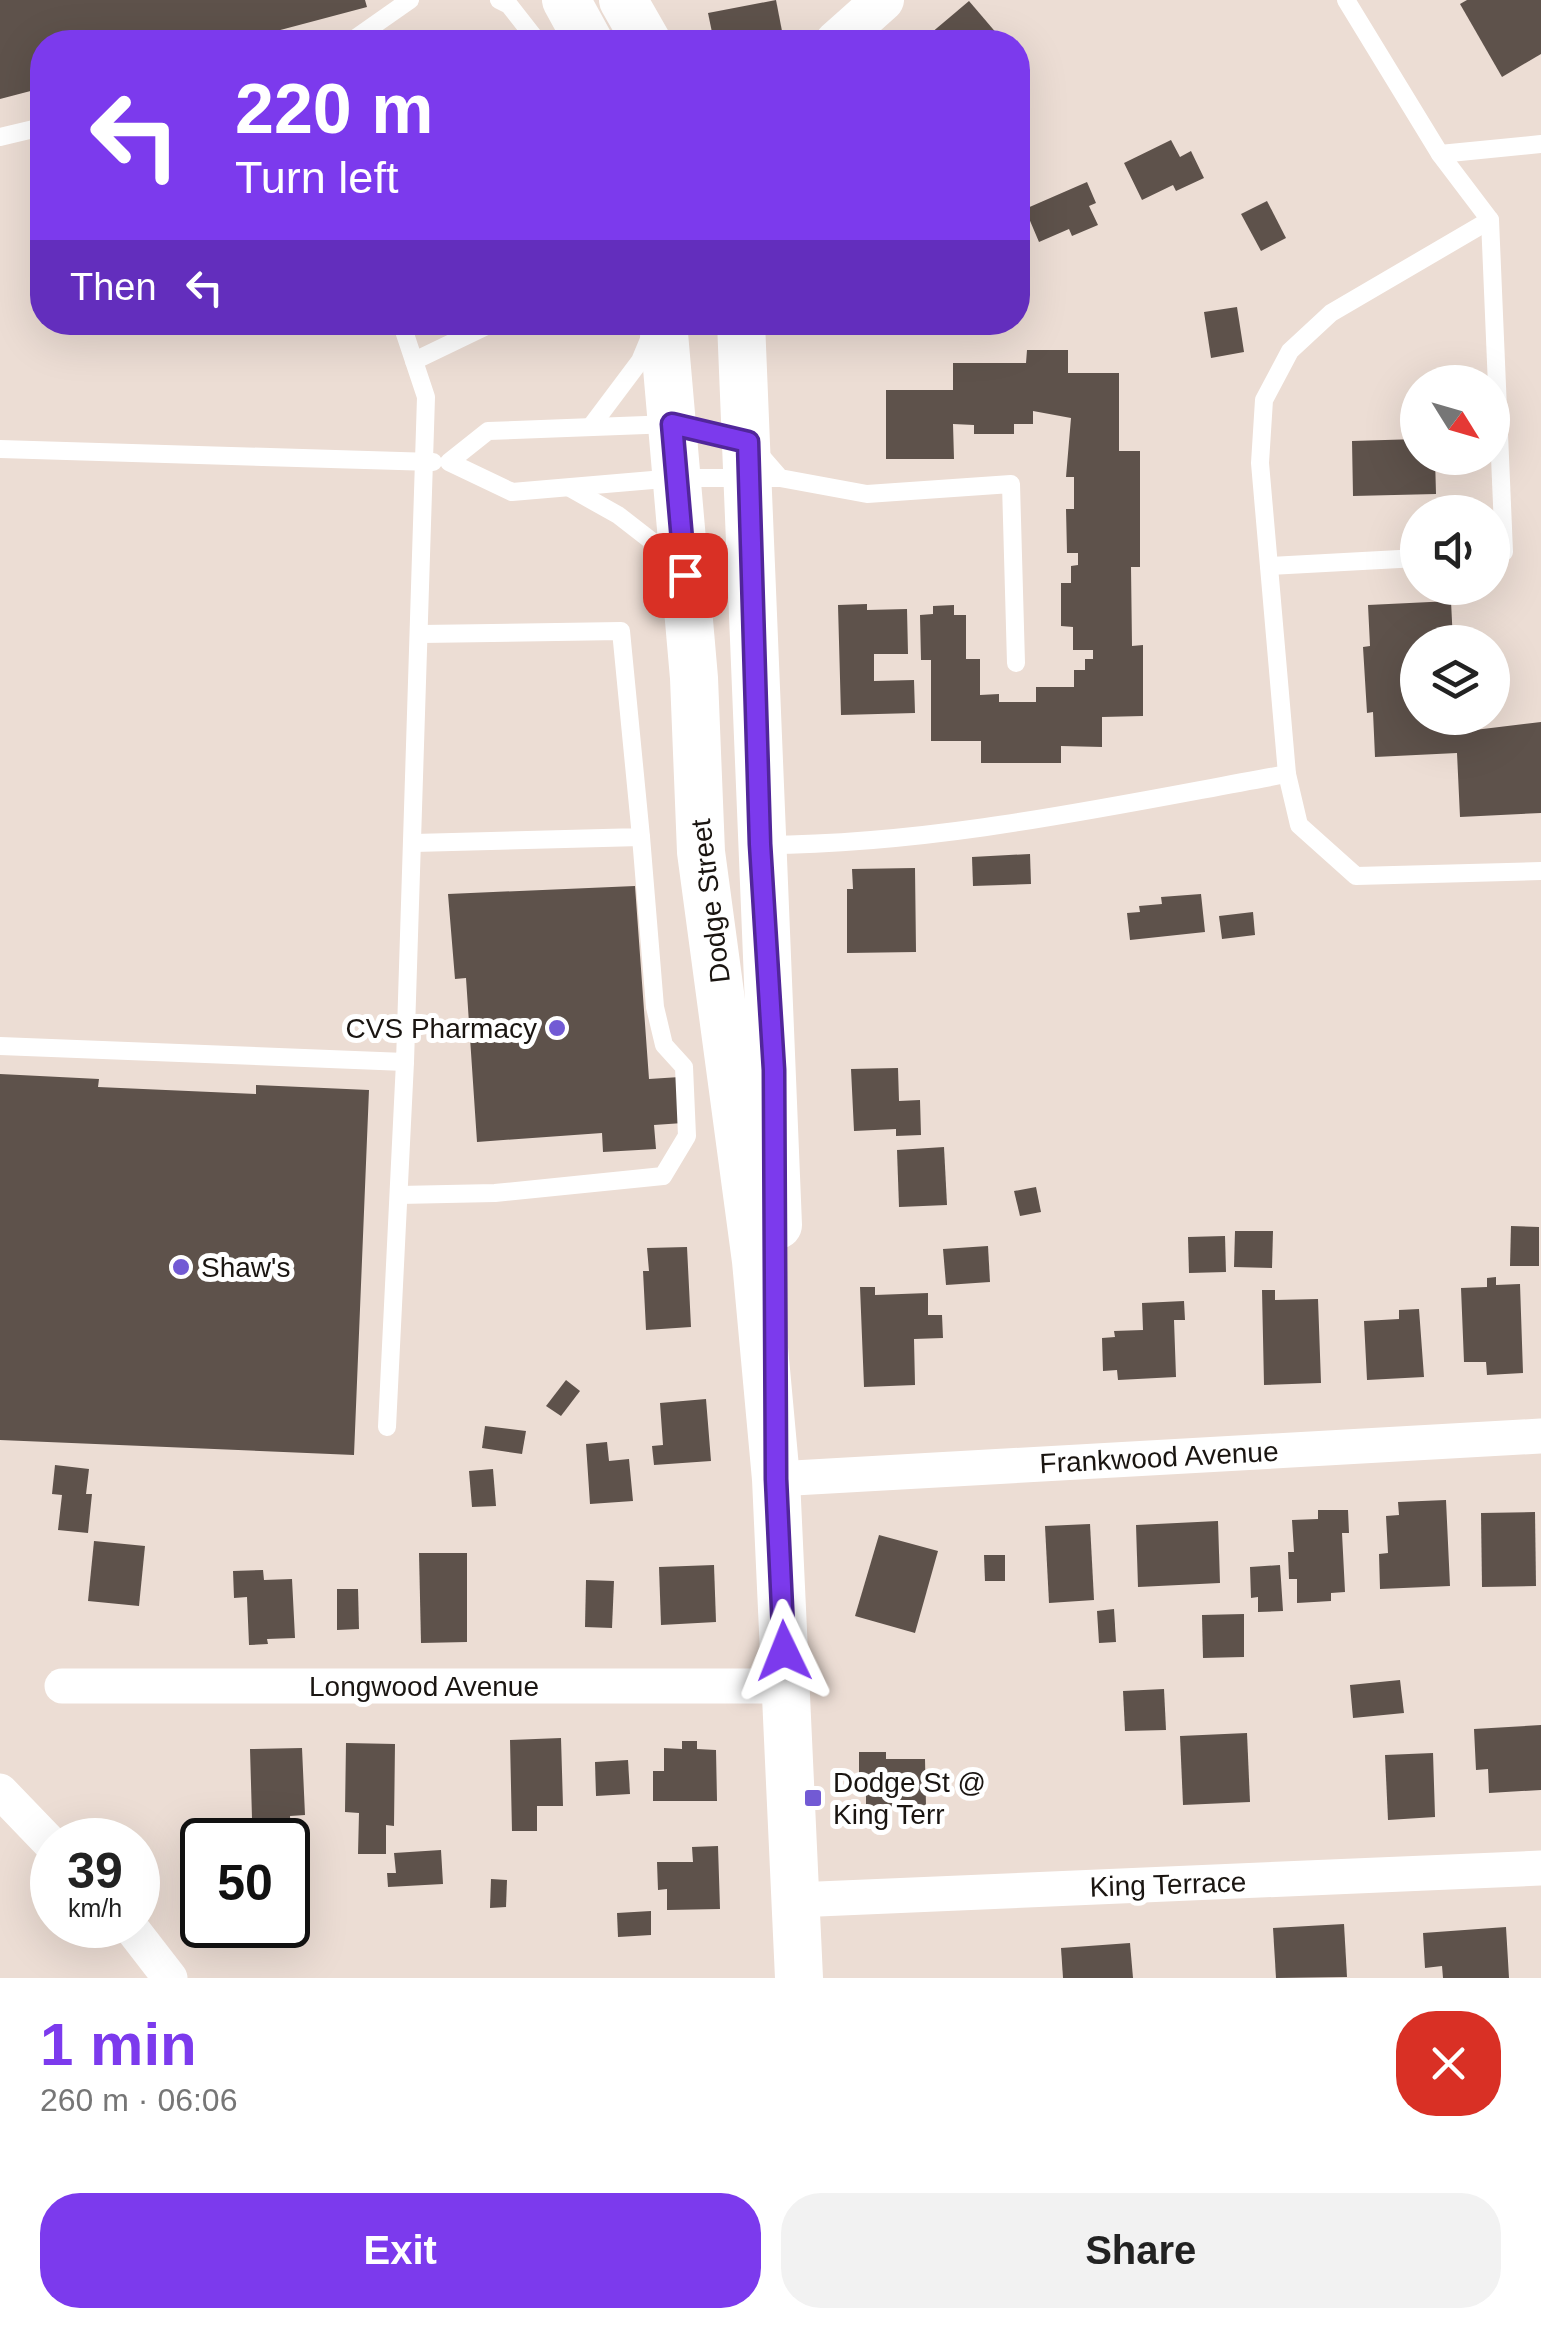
<!DOCTYPE html>
<meta charset="utf-8">
<style>
body{margin:0;font-family:Arial,sans-serif;background:#f2f2f2;color:#222;height:100vh;display:flex;flex-direction:column;font-size:38px;white-space:nowrap}
*{box-sizing:border-box;margin:0}
p{font-size:32px;color:#767676}
.icon{flex:none;width:55px;height:55px;fill:none;stroke:currentColor;stroke-width:2;stroke-linecap:round;stroke-linejoin:round}
.map{position:relative;height:1978px;overflow:hidden}
.side{display:flex;flex-direction:column;background:#fff;flex:1}
.side>*{flex:none}
.top-card{position:absolute;left:30px;top:30px;width:1000px;height:305px;border-radius:40px;box-shadow:0 10px 40px #0002;background:#7c3aed;color:#fff;overflow:hidden}
.needle{width:65px;rotate:127deg}
.buttons{position:absolute;left:1400px;top:365px;display:grid;gap:20px}
.buttons a{display:grid;place-items:center;width:110px;height:110px;border-radius:50%;background:#fff;box-shadow:0 10px 40px #0002;font-size:50px}
.speed{position:absolute;left:30px;top:1818px;display:flex;gap:20px;font-size:50px;font-weight:700;text-align:center}
.speed>*{display:grid;place-content:center;width:130px;height:130px;border-radius:50%;background:#fff;box-shadow:0 10px 40px #0002;line-height:1}
.speed small{font-size:25px;font-weight:400}
.speed .limit{border:5px solid #111;border-radius:15px;background:#fff;color:#111}
.pin{position:absolute;display:grid;place-items:center;width:85px;height:85px;color:#fff;margin:-42px;border-radius:20px;box-shadow:0 5px 15px #0006}
.me{position:absolute;width:110px;margin:-55px;rotate:358deg;stroke-linejoin:round;filter:drop-shadow(0 0 8px #0008)}
.turn{display:flex;align-items:center;gap:35px;height:210px;padding:0 40px;font-size:45px}
.turn .icon{width:130px;height:130px;stroke-width:2.5}
.turn b{display:block;font-size:70px;line-height:85px}
.then{display:flex;align-items:center;height:95px;padding:0 40px;background:#0003;gap:20px;font-size:38px}
.round{display:grid;place-items:center;flex:none;width:105px;height:105px;border-radius:40px;background:#f2f2f2}
.headline{display:flex;align-items:center;justify-content:space-between;height:170px;padding:0 40px}
h1{font-size:60px;font-weight:600;line-height:75px;color:#7c3aed}
.button{display:flex;gap:20px;margin-top:auto;padding:20px 40px}
.button a{flex:1;height:115px;border-radius:40px;background:#7c3aed;color:#fff;font-size:40px;font-weight:600;line-height:115px;text-align:center}
.button a+a{background:#f2f2f2;color:#222}
.map>svg:first-child{display:block}
</style>
<div class="map">
<svg width="1541" height="1978" viewBox="0 0 1541 1978">
<rect width="100%" height="100%" fill="#ecddd4"/>
<g fill="#5e524b">
<polygon points="0,0 365,0 367,7 235,42 42,42 42,88 0,99"/>
<polygon points="776,0 782,31 714,42 708,13"/>
<polygon points="1467,0 1541,0 1541,54 1502,77 1460,4"/>
<polygon points="969,1 1004,42 927,42 924,39"/>
<polygon points="1171,140 1180,157 1191,151 1204,178 1176,191 1173,185 1142,200 1124,163"/>
<polygon points="1087,182 1096,203 1089,206 1098,225 1072,236 1069,229 1039,242 1025,209"/>
<polygon points="1267,201 1286,238 1261,251 1241,214"/>
<polygon points="1237,307 1244,352 1211,358 1204,312"/>
<polygon points="1027,350 1068,350 1068,373 1119,373 1119,451 1140,451 1140,567 1131,567 1132,646 1143,645 1143,716 1102,717 1102,747 1061,746 1061,763 981,763 981,741 931,741 931,660 921,660 920,615 933,614 933,606 954,605 954,615 966,615 966,659 980,659 980,695 999,694 999,702 1036,702 1036,687 1074,687 1074,670 1085,670 1085,659 1093,659 1093,650 1073,650 1073,627 1061,626 1061,583 1071,583 1071,566 1078,565 1078,553 1067,553 1066,509 1074,509 1074,477 1066,477 1071,418 1033,411 1033,424 1014,424 1014,434 974,434 974,425 953,424 954,459 886,459 886,390 953,390 953,363 1026,363"/>
<polygon points="1418,439 1418,458 1435,458 1436,494 1353,496 1352,441"/>
<polygon points="1451,601 1453,642 1418,642 1418,718 1458,718 1458,732 1541,722 1541,813 1460,817 1457,753 1375,757 1373,712 1367,713 1363,647 1370,646 1368,605"/>
<polygon points="867,604 867,610 907,609 908,654 874,654 874,681 914,680 915,713 841,715 838,605"/>
<polygon points="1030,854 1031,884 973,886 972,857"/>
<polygon points="915,868 916,952 847,953 847,889 853,889 852,869"/>
<polygon points="635,886 649,1079 680,1077 683,1123 654,1125 656,1149 603,1152 602,1133 477,1142 466,978 455,979 448,894"/>
<polygon points="1201,894 1205,932 1130,940 1127,913 1140,912 1139,906 1162,904 1161,897"/>
<polygon points="1253,912 1255,935 1222,939 1219,916"/>
<polygon points="898,1068 899,1101 920,1100 921,1135 896,1136 896,1129 854,1131 851,1069"/>
<polygon points="0,1074 99,1079 98,1087 256,1094 256,1085 369,1090 354,1455 0,1440"/>
<polygon points="944,1147 947,1205 899,1207 897,1150"/>
<polygon points="1036,1187 1041,1212 1020,1216 1014,1191"/>
<polygon points="1511,1226 1539,1227 1539,1266 1510,1266"/>
<polygon points="1235,1231 1273,1231 1272,1268 1234,1267"/>
<polygon points="1225,1236 1226,1272 1189,1273 1188,1237"/>
<polygon points="988,1246 990,1282 946,1285 943,1249"/>
<polygon points="687,1247 691,1327 646,1330 643,1271 649,1271 647,1248"/>
<polygon points="1496,1277 1496,1285 1520,1284 1523,1373 1487,1375 1486,1362 1464,1362 1461,1288 1487,1287 1487,1278"/>
<polygon points="860,1287 875,1287 875,1295 928,1293 928,1315 942,1315 943,1338 914,1339 915,1385 864,1387"/>
<polygon points="1262,1290 1275,1290 1275,1300 1318,1299 1321,1383 1264,1385"/>
<polygon points="1184,1301 1185,1320 1174,1320 1176,1377 1118,1380 1117,1370 1103,1371 1102,1338 1115,1337 1114,1331 1143,1330 1142,1303"/>
<polygon points="1419,1309 1424,1377 1367,1380 1364,1321 1399,1319 1399,1310"/>
<polygon points="566,1380 580,1391 561,1416 546,1406"/>
<polygon points="706,1399 711,1461 654,1465 652,1446 663,1445 660,1403"/>
<polygon points="485,1426 526,1431 522,1454 482,1448"/>
<polygon points="607,1442 609,1461 629,1459 633,1501 590,1504 586,1444"/>
<polygon points="55,1465 89,1469 86,1494 92,1494 88,1533 58,1530 62,1495 52,1494"/>
<polygon points="493,1469 496,1506 472,1507 469,1471"/>
<polygon points="1446,1500 1450,1586 1380,1589 1379,1554 1388,1553 1386,1516 1399,1515 1398,1502"/>
<polygon points="1318,1510 1348,1510 1349,1533 1342,1533 1345,1592 1331,1593 1331,1601 1297,1603 1297,1579 1289,1579 1288,1552 1294,1552 1292,1520 1318,1519"/>
<polygon points="1535,1512 1536,1586 1482,1587 1481,1513"/>
<polygon points="1218,1521 1220,1583 1138,1587 1136,1525"/>
<polygon points="1090,1524 1094,1600 1049,1603 1045,1526"/>
<polygon points="879,1535 938,1551 915,1633 855,1616"/>
<polygon points="94,1541 145,1546 139,1606 88,1601"/>
<polygon points="419,1553 467,1553 467,1642 421,1643"/>
<polygon points="984,1555 1005,1555 1005,1581 985,1581"/>
<polygon points="714,1565 716,1622 661,1625 659,1567"/>
<polygon points="1280,1565 1283,1611 1258,1612 1258,1597 1251,1598 1250,1567"/>
<polygon points="263,1570 264,1580 292,1579 295,1638 267,1639 268,1644 249,1645 247,1597 234,1598 233,1571"/>
<polygon points="586,1580 614,1581 612,1628 585,1627"/>
<polygon points="337,1589 358,1589 359,1629 337,1630"/>
<polygon points="1114,1609 1116,1642 1099,1643 1097,1611"/>
<polygon points="1244,1614 1244,1657 1203,1658 1202,1615"/>
<polygon points="1400,1680 1404,1713 1353,1718 1350,1685"/>
<polygon points="1164,1689 1166,1730 1125,1731 1123,1691"/>
<polygon points="1541,1725 1541,1790 1489,1793 1488,1769 1476,1770 1474,1729"/>
<polygon points="1247,1733 1250,1802 1183,1805 1180,1736"/>
<polygon points="561,1738 563,1806 537,1806 537,1831 512,1831 510,1740"/>
<polygon points="682,1741 697,1741 697,1749 716,1750 717,1801 653,1801 653,1771 664,1771 664,1748 682,1749"/>
<polygon points="346,1743 395,1744 394,1826 386,1825 386,1854 358,1854 359,1813 345,1812"/>
<polygon points="302,1748 305,1815 290,1816 291,1835 264,1837 263,1818 252,1818 250,1749"/>
<polygon points="859,1752 886,1752 886,1759 925,1759 926,1806 866,1807 866,1796 859,1796"/>
<polygon points="1433,1753 1435,1817 1388,1820 1385,1755"/>
<polygon points="628,1760 630,1794 596,1796 595,1762"/>
<polygon points="718,1846 720,1909 667,1910 667,1889 658,1890 657,1862 693,1862 692,1847"/>
<polygon points="202,1849 202,1878 194,1879 191,1850"/>
<polygon points="441,1850 443,1884 388,1887 387,1873 396,1873 394,1853"/>
<polygon points="491,1879 507,1880 506,1907 490,1908"/>
<polygon points="651,1911 651,1935 618,1937 617,1913"/>
<polygon points="1344,1924 1347,1977 1276,1978 1273,1928"/>
<polygon points="1506,1927 1509,1978 1443,1978 1442,1966 1425,1968 1423,1933"/>
<polygon points="1130,1943 1133,1978 1063,1978 1061,1948"/>
</g>
<g fill="none" stroke-linecap="round" stroke-linejoin="round">
<g stroke="#fff" stroke-width="18">
<polyline points="499,0 509,5 538,42"/>
<polyline points="1346,0 1440,154 1490,220 1331,313 1290,351 1264,400 1260,463 1287,774 1299,825 1356,876 1541,871"/>
<polyline points="350,42 410,0"/>
<polyline points="0,137 42,127"/>
<polyline points="1440,154 1541,144"/>
<polyline points="1490,220 1504,552 1492,553"/>
<polyline points="414,361 495,322"/>
<polyline points="592,425 640,361 650,337"/>
<polyline points="0,449 433,462"/>
<polyline points="780,478 748,441 672,424 488,431 449,462 512,492 676,478 780,478 867,494 1011,484 1016,663"/>
<polyline points="570,488 618,515 676,560"/>
<polyline points="1269,566 1418,558"/>
<polyline points="414,843 641,837 621,631 421,634"/>
<path d="M765 845C941 844 1115 805 1287 774"/>
<polyline points="0,1046 405,1062 426,397 401,322"/>
<polyline points="399,1195 495,1193 663,1176 687,1136 684,1067 664,1045 655,1007 641,837"/>
<polyline points="387,1427 405,1062"/>
</g>
<g stroke="#fff" stroke-width="35">
<polyline points="776,1479 1541,1436"/>
<polyline points="62,1686 786,1686"/>
<polyline points="0,1791 52,1845"/>
<polyline points="795,1900 1541,1868"/>
<polyline points="129,1925 170,1978"/>
</g>
<polyline stroke="#fff" stroke-width="42" points="836,42 883,0"/>
<g stroke="#fff" stroke-width="48">
<polyline points="566,0 589,42"/>
<polyline points="623,0 647,42"/>
<polyline points="663,322 694,678 701,852 756,1261 776,1479 799,1978"/>
<polyline points="741,322 778,1225"/>
</g>
</g>
<g fill="none" stroke-linecap="round" stroke-linejoin="round">
<g stroke="#51269a" stroke-width="25">
<polyline id="route" points="685,575 672,424 748,442 760,844 774,1070 776,1479 784,1651"/>
</g>
<use href="#route" stroke="#7c3aed" stroke-width="18"/>
</g>
<g fill="#725ad4" stroke="#fff" stroke-width="4">
<circle cx="557" cy="1028" r="10"/>
<circle cx="181" cy="1267" r="10"/>
<rect x="803" y="1788" width="20" height="20" rx="5"/>
</g>
<g text-anchor="middle" stroke-width="10" stroke-linejoin="round" paint-order="stroke">
<g font-size="28" fill="#1a1511" stroke="#fff">
<text transform="translate(710 901) rotate(-97)" y="10">Dodge Street</text>
<text transform="translate(1159 1457) rotate(-3)" y="10">Frankwood Avenue</text>
<text x="424" y="1696">Longwood Avenue</text>
<text transform="translate(1168 1884) rotate(-2)" y="10">King Terrace</text>
</g>
<g font-size="28" fill="#1a1511" stroke="#fff" text-anchor="start">
<text x="537" y="1038" text-anchor="end">CVS Pharmacy</text>
<text x="201" y="1277">Shaw's</text>
<text x="833" y="1792">Dodge St @<tspan x="833" dy="32">King Terr</tspan></text>
</g>
</g>
</svg>
<div class="buttons">
<a><svg class="needle" viewBox="-14 -14 28 28"><path d="M0-13l5 13h-10z" fill="#e53935"/><path d="M0 13l5-13h-10z" fill="#767676"/></svg></a>
<a><svg class="icon" aria-label="sound" viewBox="0 0 24 24"><path d="M4 9h4l5-4v14l-5-4H4zM17 9q2 3 0 6"/></svg></a>
<a><svg class="icon" aria-label="layers" viewBox="0 0 24 24"><path d="M12 4l9 5-9 5-9-5zM3 14l9 5 9-5"/></svg></a>
</div>
<div class="speed"><div>39<small>km/h</small></div><div class="limit">50</div></div>
<div class="pin" style="left:685px;top:575px;background:#d93025"><svg class="icon" aria-label="arrive" viewBox="0 0 24 24"><path d="M6 21V4h12l-3 4 3 4H6"/></svg></div>
<svg class="me" style="left:784px;top:1651px" viewBox="-20 -20 40 40"><path d="M0-17L14 15 0 8-14 15z" fill="#7c3aed" stroke="#fff" stroke-width="4"/></svg>
<div class="top-card">
<div class="turn"><svg class="icon" aria-label="left" viewBox="0 0 24 24"><path d="M17 20v-9H6M10 6l-5 5 5 5"/></svg><div><b>220 m</b>Turn left</div></div>
<div class="then">Then<svg class="icon" aria-label="left" viewBox="0 0 24 24"><path d="M17 20v-9H6M10 6l-5 5 5 5"/></svg></div>
</div>
</div>
<section class="side">
<div class="headline"><div><h1>1 min</h1><p>260 m · 06:06</p></div><a class="round" style="background:#d93025;color:#fff"><svg class="icon" aria-label="close" viewBox="0 0 24 24"><path d="M6 6l12 12M18 6L6 18"/></svg></a></div>
<div class="button"><a>Exit</a><a>Share</a></div>
</section>
